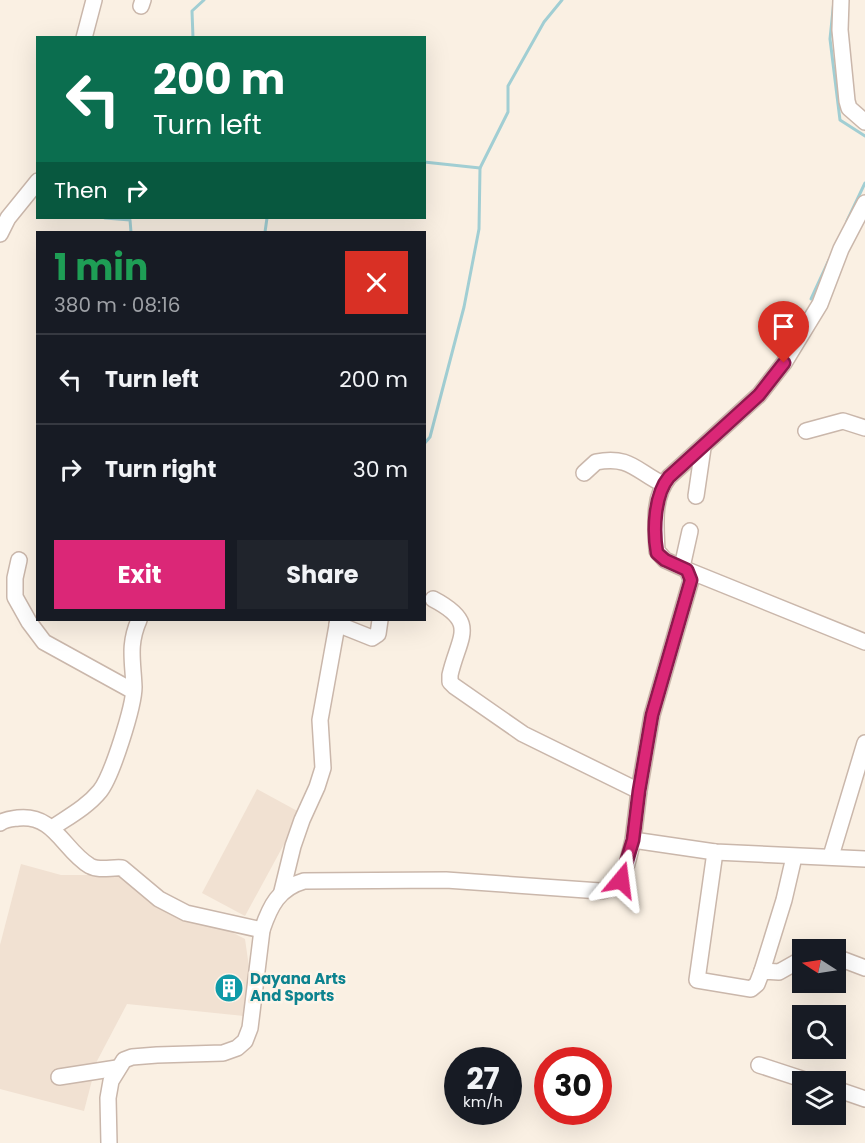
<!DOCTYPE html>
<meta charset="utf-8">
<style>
body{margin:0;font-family:Poppins,sans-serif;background:#20242c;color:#f1f3f6;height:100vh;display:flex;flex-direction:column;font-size:22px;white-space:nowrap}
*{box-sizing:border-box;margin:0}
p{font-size:20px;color:#9ea1a6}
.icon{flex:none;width:33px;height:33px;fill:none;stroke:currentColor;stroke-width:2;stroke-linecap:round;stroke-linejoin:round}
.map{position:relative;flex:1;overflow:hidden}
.sheet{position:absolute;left:36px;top:231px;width:390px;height:390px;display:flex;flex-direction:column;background:#171b24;border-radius:0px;box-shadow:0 6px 24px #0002}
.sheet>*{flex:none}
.hud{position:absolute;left:36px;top:36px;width:390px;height:183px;border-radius:0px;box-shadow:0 6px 24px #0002;background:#0b6e4f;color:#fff;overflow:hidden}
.needle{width:39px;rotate:282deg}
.controls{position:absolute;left:792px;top:939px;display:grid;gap:12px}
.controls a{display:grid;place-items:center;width:54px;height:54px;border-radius:0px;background:#171b24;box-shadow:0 6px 24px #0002;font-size:30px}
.speed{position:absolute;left:444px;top:1047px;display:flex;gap:12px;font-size:30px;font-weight:700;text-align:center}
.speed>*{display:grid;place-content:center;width:78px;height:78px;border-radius:50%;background:#171b24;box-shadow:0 6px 24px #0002;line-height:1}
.speed small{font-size:15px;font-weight:400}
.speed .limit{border:9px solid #d22;background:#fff;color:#111}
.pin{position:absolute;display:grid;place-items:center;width:51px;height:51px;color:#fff;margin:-62px -26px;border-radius:50% 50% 50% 0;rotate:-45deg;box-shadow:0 0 6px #0007}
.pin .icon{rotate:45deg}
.me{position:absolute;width:66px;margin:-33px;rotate:16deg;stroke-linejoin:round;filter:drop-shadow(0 0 4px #0008)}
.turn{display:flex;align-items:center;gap:21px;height:126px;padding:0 18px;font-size:27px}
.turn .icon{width:78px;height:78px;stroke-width:2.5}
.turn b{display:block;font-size:42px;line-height:51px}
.then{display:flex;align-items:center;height:57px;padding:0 18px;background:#0003;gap:12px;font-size:22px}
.round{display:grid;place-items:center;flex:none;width:63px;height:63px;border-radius:0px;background:#20242c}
.overview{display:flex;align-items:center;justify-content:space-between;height:102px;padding:0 18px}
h1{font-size:36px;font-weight:700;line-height:45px;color:#1e9e55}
.primary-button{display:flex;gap:12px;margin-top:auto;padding:12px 18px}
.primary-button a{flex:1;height:69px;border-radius:0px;background:#db2777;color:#fff;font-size:24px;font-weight:700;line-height:69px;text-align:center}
.primary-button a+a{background:#20242c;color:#f1f3f6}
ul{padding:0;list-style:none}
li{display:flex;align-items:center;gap:18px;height:90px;padding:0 18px;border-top:2px solid #363941}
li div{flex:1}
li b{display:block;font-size:22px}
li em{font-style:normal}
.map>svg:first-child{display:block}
</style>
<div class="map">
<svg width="865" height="1143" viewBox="0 0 865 1143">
<rect width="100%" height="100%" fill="#faf0e3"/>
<g fill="#f1e1d2">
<polygon points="257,789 301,813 245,916 202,893"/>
<polygon points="21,864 61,875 119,875 178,918 220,926 245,939 249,967 244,1016 127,1004 97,1061 84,1111 0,1089 0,945"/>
</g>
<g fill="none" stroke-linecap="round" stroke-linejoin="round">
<g stroke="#a1ced3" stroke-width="3">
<polyline points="834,0 830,39 840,120 865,136"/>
<polyline points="193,38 192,11 204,0"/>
<polyline points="424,162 480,168"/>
<polyline points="105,218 130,220 131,232"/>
<polyline points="847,221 865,183"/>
<polyline points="265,232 267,218"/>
<polyline points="811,299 829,260"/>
<polyline points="424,444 430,437 464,307 479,229 480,168 508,112 508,86 544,22 562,0"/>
</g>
<g stroke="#cab7ab" stroke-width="18">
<g id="minor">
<polyline points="841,0 840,30 847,101 849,108 865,122"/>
<polyline points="141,6 143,0"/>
<polyline points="84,38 94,0"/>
<polyline points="0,234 8,218 38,181"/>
<polyline points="806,431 843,421 865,428"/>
<path d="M584 473 596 462C630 455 637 472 663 484"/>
<polyline points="696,496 703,448"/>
<polyline points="19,560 15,578 15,597 29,622 44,642 133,691"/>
<polyline points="682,567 690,531"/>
<polyline points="687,570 865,642"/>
<path d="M433 599C479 623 459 636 450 675V682L454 686 523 734 639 791"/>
<polyline points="337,624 372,638 378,634 380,620"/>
<path d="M0 823C6 819 11 819 18 818 55 814 63 850 90 866 99 871 112 867 122 868L159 899 186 913 262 930"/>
<path d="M52 828C68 817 87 807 100 791 112 776 134 706 134 687 133 661 128 645 139 620"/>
<path d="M633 840 639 791 652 715 691 580 687 570 665 560 657 551C656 526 652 498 669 477L759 395 784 363 820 304 841 249 865 203"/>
<polyline points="715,852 697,980 751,989 757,984 762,971 779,972 802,959"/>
<polyline points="831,856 865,743"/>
<polyline points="282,891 293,846 302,820 317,787 323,768 320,720 338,620"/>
<polyline points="836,957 865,968"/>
<polyline points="762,971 784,900 794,857"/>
<polyline points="759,1065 811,1082"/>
<polyline points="59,1077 117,1068"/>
<polyline points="836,1089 865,1099"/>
<path d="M109 1143 108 1098 111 1081 124 1060 132 1057 157 1055 223 1053 237 1048 245 1041 250 1028 262 930C270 906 279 888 304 881L446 880 600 891C626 888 627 862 633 840L715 852 865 859"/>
</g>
</g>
<use href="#minor" stroke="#fff" stroke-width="15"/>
</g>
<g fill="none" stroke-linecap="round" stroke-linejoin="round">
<g stroke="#8e194d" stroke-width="15">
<path id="route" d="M621 880 633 840 639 791 652 715 691 580 687 570 665 560 657 553C653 531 654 495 669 477L759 395 784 363"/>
</g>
<use href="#route" stroke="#db2777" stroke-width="10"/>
</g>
<defs>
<g id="building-disc" transform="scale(1.5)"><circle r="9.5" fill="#0f9aa8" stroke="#fdf4e9"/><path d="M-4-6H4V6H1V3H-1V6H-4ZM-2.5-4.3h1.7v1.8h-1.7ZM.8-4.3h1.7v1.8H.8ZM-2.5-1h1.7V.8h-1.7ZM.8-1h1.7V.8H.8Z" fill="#fff"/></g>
</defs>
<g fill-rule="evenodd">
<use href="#building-disc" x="229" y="988"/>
</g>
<g text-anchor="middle" stroke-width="5" stroke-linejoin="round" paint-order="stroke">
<g font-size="15" font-weight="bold" fill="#0d838f" stroke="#fdf4e9" text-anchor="start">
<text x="250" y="984">Dayana Arts<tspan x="250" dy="17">And Sports</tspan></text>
</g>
</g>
</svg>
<div class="controls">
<a><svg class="needle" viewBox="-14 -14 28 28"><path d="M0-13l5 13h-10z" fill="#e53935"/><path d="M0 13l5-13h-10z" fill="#9ea1a6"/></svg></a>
<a><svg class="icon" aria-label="search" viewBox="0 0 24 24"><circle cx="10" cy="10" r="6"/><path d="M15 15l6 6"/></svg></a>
<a><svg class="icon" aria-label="layers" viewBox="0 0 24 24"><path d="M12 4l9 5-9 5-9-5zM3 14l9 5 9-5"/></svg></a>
</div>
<div class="speed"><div>27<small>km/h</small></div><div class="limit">30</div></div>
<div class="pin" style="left:784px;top:363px;background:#d93025"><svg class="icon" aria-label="arrive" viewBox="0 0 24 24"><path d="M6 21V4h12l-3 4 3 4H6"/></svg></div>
<svg class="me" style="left:621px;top:880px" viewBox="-20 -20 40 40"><path d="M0-17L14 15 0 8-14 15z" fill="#db2777" stroke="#fff" stroke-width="4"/></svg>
<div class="hud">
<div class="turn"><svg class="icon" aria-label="left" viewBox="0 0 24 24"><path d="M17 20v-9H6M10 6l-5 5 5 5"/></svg><div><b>200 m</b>Turn left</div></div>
<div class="then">Then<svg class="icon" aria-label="right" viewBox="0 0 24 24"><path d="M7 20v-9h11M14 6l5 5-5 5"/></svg></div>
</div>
<section class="sheet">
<div class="overview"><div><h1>1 min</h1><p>380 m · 08:16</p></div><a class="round" style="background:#d93025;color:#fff"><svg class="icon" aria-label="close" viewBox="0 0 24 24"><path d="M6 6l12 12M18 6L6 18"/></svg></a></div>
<ul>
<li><svg class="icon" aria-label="left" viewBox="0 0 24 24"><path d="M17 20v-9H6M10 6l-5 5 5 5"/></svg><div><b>Turn left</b></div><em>200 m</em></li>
<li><svg class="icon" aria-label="right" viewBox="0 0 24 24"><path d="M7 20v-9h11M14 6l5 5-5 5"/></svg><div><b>Turn right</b></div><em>30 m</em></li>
</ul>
<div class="primary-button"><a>Exit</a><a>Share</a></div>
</section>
</div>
